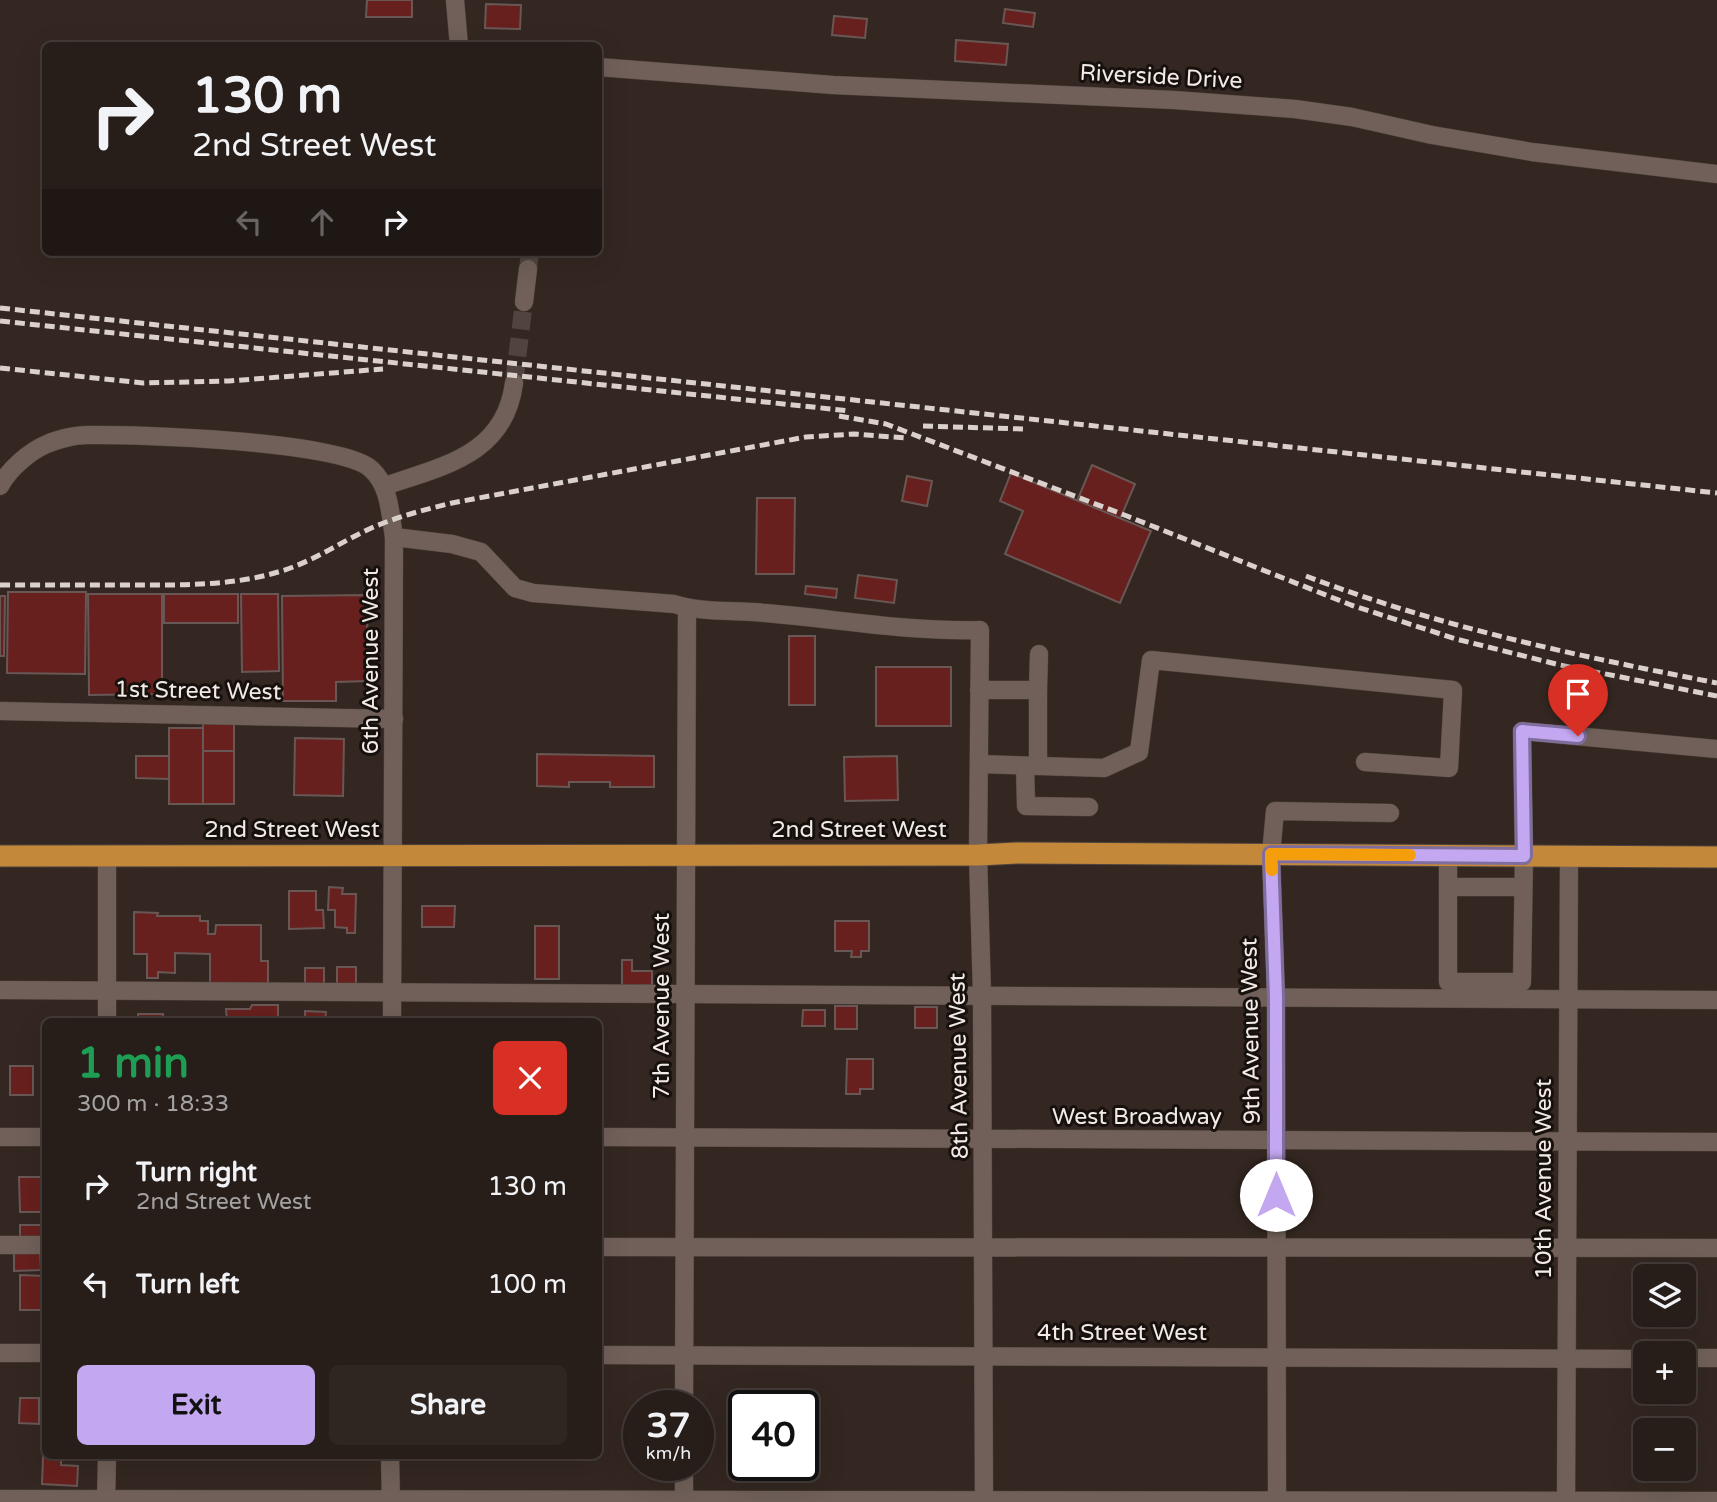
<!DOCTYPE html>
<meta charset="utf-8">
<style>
body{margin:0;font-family:"Varela Round",sans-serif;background:#2f2622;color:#f1f3f6;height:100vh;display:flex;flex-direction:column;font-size:26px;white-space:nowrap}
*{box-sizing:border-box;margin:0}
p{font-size:23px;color:#a4a2a2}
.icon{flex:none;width:38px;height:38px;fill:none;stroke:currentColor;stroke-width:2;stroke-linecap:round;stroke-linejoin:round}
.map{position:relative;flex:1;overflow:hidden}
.drawer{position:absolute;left:42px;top:1018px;width:560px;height:441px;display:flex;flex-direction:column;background:#271d19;border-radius:10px;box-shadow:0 7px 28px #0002,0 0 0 2px #433b38}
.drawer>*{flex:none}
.banner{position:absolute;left:42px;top:42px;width:560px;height:214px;border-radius:10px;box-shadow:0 7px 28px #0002,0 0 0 2px #433b38;background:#271d19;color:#f1f3f6;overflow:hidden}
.buttons{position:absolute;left:1633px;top:1264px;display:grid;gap:14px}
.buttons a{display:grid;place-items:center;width:63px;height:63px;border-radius:10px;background:#271d19;box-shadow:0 7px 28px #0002,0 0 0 2px #433b38;font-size:35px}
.speed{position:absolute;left:623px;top:1390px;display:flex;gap:14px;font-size:35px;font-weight:700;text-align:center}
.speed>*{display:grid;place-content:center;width:91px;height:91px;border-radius:50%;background:#271d19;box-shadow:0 7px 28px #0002,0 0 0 2px #433b38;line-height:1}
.speed small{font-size:18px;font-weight:400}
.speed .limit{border:4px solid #111;border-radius:10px;background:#fff;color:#111}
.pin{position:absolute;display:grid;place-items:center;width:60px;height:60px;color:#fff;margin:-72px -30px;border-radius:50% 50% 50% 0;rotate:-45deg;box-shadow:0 0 7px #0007}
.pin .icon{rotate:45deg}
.me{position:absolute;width:77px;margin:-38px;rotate:0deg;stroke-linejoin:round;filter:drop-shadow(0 0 5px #0008)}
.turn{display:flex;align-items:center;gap:24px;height:147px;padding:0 35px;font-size:32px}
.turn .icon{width:91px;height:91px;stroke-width:2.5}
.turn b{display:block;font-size:49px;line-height:60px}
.lanes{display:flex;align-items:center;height:66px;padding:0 35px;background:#0003;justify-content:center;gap:35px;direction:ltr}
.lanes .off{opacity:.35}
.round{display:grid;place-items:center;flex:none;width:74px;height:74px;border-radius:10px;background:#2f2622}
.headline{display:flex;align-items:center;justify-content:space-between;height:119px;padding:0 35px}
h1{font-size:42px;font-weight:700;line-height:52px;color:#1e9e55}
.primary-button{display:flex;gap:14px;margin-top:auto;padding:14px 35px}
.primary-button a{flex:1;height:80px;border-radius:10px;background:#c4a7f1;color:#111;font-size:28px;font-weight:700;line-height:80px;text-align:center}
.primary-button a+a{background:#2f2622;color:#f1f3f6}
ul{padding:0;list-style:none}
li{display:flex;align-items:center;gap:21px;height:98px;padding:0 35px}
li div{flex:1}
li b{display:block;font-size:26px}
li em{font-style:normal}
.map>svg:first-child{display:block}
</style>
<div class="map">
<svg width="1717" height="1502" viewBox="0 0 1717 1502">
<rect width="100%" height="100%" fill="#342721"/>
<g fill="#67201d" stroke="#685755" stroke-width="2">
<polygon points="367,0 412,0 412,17 366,17"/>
<polygon points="486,4 521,5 520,29 485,28"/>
<polygon points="1005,9 1035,13 1033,27 1003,23"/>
<polygon points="834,16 867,19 865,38 832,35"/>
<polygon points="956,40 1008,44 1006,65 955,61"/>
<polygon points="1092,465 1135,484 1120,519 1077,501"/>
<polygon points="1011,473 1151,531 1120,603 1005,554 1023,511 1000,501"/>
<polygon points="907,476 932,481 927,506 902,501"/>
<polygon points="757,498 795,498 794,574 756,574"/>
<polygon points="858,575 897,580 894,603 855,598"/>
<polygon points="806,586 837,589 836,598 805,594"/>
<polygon points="8,592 86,592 85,674 7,673"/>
<polygon points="88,594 162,594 162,694 89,695"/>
<rect x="164" y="594" width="74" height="29"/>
<polygon points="241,594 278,594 279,671 242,672"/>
<polygon points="367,595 368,681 336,682 336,701 283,701 282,596"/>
<polygon points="0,596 5,596 4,656 0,656"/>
<rect x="789" y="636" width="26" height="69"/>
<rect x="876" y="667" width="75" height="59"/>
<rect x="203" y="718" width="31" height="33"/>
<rect x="169" y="728" width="34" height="76"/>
<polygon points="295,738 344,739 343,796 294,795"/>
<rect x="203" y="751" width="31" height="53"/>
<polygon points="537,754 654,756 654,787 610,787 610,782 569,782 569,787 537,786"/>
<polygon points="136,756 169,756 169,779 136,778"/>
<polygon points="897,756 898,800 845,801 844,757"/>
<polygon points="329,887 343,888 342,894 356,894 355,933 347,933 347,928 335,927 335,910 328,910"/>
<polygon points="289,891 316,891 316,910 323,910 324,928 289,929"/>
<polygon points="422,906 455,906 454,927 422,927"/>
<polygon points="134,912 158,913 157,916 200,916 200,921 208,921 208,934 215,934 216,925 261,925 261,961 268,961 268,986 210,985 210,954 175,953 175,973 158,972 158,978 147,978 147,954 134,954"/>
<polygon points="835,921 869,921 869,951 861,951 861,957 851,957 852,951 835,951"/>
<rect x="535" y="926" width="24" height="53"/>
<polygon points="622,960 632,960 632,971 652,971 652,985 622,986"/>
<rect x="337" y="967" width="19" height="20"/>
<rect x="305" y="968" width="19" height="17"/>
<polygon points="252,1005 278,1005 278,1022 227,1022 226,1009 250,1009"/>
<rect x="835" y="1006" width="22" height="23"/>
<rect x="915" y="1007" width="22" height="21"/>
<polygon points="803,1010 825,1010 825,1026 802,1026"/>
<polygon points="305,1011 326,1012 325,1022 305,1022"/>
<rect x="138" y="1014" width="25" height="8"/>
<polygon points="847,1059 873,1059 873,1089 860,1089 860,1094 846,1094"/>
<rect x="10" y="1066" width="23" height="29"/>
<polygon points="19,1177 41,1177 41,1212 20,1212"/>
<rect x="20" y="1225" width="22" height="15"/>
<polygon points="14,1250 40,1250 41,1270 14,1271"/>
<polygon points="20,1275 46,1276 46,1310 20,1310"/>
<polygon points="20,1398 39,1398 39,1424 19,1423"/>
<polygon points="44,1430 46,1456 61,1456 61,1465 78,1466 77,1486 42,1484"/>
</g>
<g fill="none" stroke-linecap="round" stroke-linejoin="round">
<g stroke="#51443f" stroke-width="18" stroke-dasharray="18 9" stroke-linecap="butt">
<polyline points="528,269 530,252"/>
<polyline points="514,383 524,302"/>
</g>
<g stroke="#4f443f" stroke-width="19">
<g id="minor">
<polyline points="455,0 459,46"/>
<polyline points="598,67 833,85 1174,100 1295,109 1352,117 1432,135 1532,152 1717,174"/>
<polyline points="524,302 528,269"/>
<path d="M0 486C9 469 30 451 47 444 58 439 76 435 88 435 135 434 341 441 371 469 390 486 390 514 394 537L392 1022"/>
<path d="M385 486C443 466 505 455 514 383"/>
<path d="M394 537 452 544 481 552 515 588 533 593 674 604C703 613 735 610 765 613 838 619 908 632 980 630L978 855 982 995 984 1502"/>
<polyline points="979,690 1038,690 1038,766"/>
<polyline points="1038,690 1039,654"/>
<polyline points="0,711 394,719"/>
<polyline points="979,764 1104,768 1139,752 1151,660 1453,690 1449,768 1365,762"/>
<polyline points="1025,766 1026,806 1089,807"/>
<polyline points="1448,856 1448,982 1522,982 1524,856 1522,731 1717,749"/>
<polyline points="1448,887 1523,887"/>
<polyline points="0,990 1717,1000"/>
<polyline points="107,1022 107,855"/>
<polyline points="0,1137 46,1137"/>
<polyline points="598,1137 1717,1142"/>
<polyline points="0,1245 46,1245"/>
<polyline points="598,1247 1717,1248"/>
<polyline points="0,1353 46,1353"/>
<polyline points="598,1355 1645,1359"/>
<polyline points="1684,1358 1717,1358"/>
<polyline points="684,1405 687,608"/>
<polyline points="390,1456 391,1502"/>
<polyline points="0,1499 1717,1501"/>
<polyline points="106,1502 107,1456"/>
<polyline points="684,1502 684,1465"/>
<polyline points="1277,1502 1276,997 1271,854 1275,811 1390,813"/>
<polyline points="1566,1502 1569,857"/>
</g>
</g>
<g stroke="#4f443f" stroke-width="23">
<polyline id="major" points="0,856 978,855 1017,853 1717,857"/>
</g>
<use href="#minor" stroke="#706059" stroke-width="18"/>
<use href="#major" stroke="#c3883a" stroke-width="21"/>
<g stroke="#dad0cc" stroke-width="5" stroke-dasharray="10 5" stroke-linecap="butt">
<polyline points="0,308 1717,493"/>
<polyline points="0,321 850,411"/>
<polyline points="0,368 143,383 229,381 383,369"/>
<polyline points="839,416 886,424 1127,516 1351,605 1456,639 1560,665 1717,696"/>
<polyline points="923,426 1023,429"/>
<path d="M1306 576C1439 627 1578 656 1717 683"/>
<path d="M0 585C45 585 89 585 134 585 182 585 232 586 278 572 310 563 336 545 365 531 392 518 423 510 452 503L806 437 854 434 906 438"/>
</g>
</g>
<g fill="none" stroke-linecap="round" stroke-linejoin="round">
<g stroke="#7f6d9d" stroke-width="18">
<polyline id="route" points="1276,1195 1276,997 1271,854 1524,856 1522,731 1578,736"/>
</g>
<use href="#route" stroke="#c4a7f1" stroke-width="12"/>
<polyline stroke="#f59e0b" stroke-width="12" points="1272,870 1271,854 1410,855"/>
</g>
<g text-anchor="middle" stroke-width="6" stroke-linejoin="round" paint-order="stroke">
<g font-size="23" fill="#f3eae6" stroke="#17110e">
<text transform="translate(1161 76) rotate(3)" y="8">Riverside Drive</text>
<text transform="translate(370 661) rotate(-90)" y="8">6th Avenue West</text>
<text transform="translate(198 690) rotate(1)" y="8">1st Street West</text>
<text x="292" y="837">2nd Street West</text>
<text x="859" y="837">2nd Street West</text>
<text transform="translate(661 1006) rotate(-90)" y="8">7th Avenue West</text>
<text transform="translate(1250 1031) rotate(-91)" y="8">9th Avenue West</text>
<text transform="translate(958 1066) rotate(-91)" y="8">8th Avenue West</text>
<text x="1137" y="1124">West Broadway</text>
<text transform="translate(1543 1179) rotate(-90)" y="8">10th Avenue West</text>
<text x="1122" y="1340">4th Street West</text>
</g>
</g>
</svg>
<div class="buttons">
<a><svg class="icon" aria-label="layers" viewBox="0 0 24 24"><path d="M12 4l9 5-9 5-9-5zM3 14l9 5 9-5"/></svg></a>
<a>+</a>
<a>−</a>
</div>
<div class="speed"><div>37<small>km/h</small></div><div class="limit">40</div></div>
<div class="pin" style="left:1578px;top:736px;background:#d93025"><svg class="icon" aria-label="arrive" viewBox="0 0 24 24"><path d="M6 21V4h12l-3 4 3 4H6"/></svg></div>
<svg class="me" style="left:1276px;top:1195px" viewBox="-20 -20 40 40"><circle r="19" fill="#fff"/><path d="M0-13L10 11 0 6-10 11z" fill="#c4a7f1"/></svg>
<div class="banner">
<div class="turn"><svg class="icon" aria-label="right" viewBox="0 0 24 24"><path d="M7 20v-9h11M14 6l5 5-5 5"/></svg><div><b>130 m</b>2nd Street West</div></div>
<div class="lanes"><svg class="icon off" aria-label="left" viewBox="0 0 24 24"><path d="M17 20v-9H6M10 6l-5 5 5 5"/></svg><svg class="icon off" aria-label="ahead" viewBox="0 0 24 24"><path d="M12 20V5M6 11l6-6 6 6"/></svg><svg class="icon" aria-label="right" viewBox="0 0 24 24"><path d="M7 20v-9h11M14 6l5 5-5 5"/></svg></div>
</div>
<section class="drawer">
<div class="headline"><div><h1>1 min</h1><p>300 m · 18:33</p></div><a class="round" style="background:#d93025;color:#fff"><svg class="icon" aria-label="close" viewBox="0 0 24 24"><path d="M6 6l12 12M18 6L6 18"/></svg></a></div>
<ul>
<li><svg class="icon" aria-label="right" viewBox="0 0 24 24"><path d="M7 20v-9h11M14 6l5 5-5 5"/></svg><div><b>Turn right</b><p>2nd Street West</p></div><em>130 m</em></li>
<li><svg class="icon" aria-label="left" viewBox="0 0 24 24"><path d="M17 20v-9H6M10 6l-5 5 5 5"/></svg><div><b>Turn left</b></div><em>100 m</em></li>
</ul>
<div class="primary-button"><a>Exit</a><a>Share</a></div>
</section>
</div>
